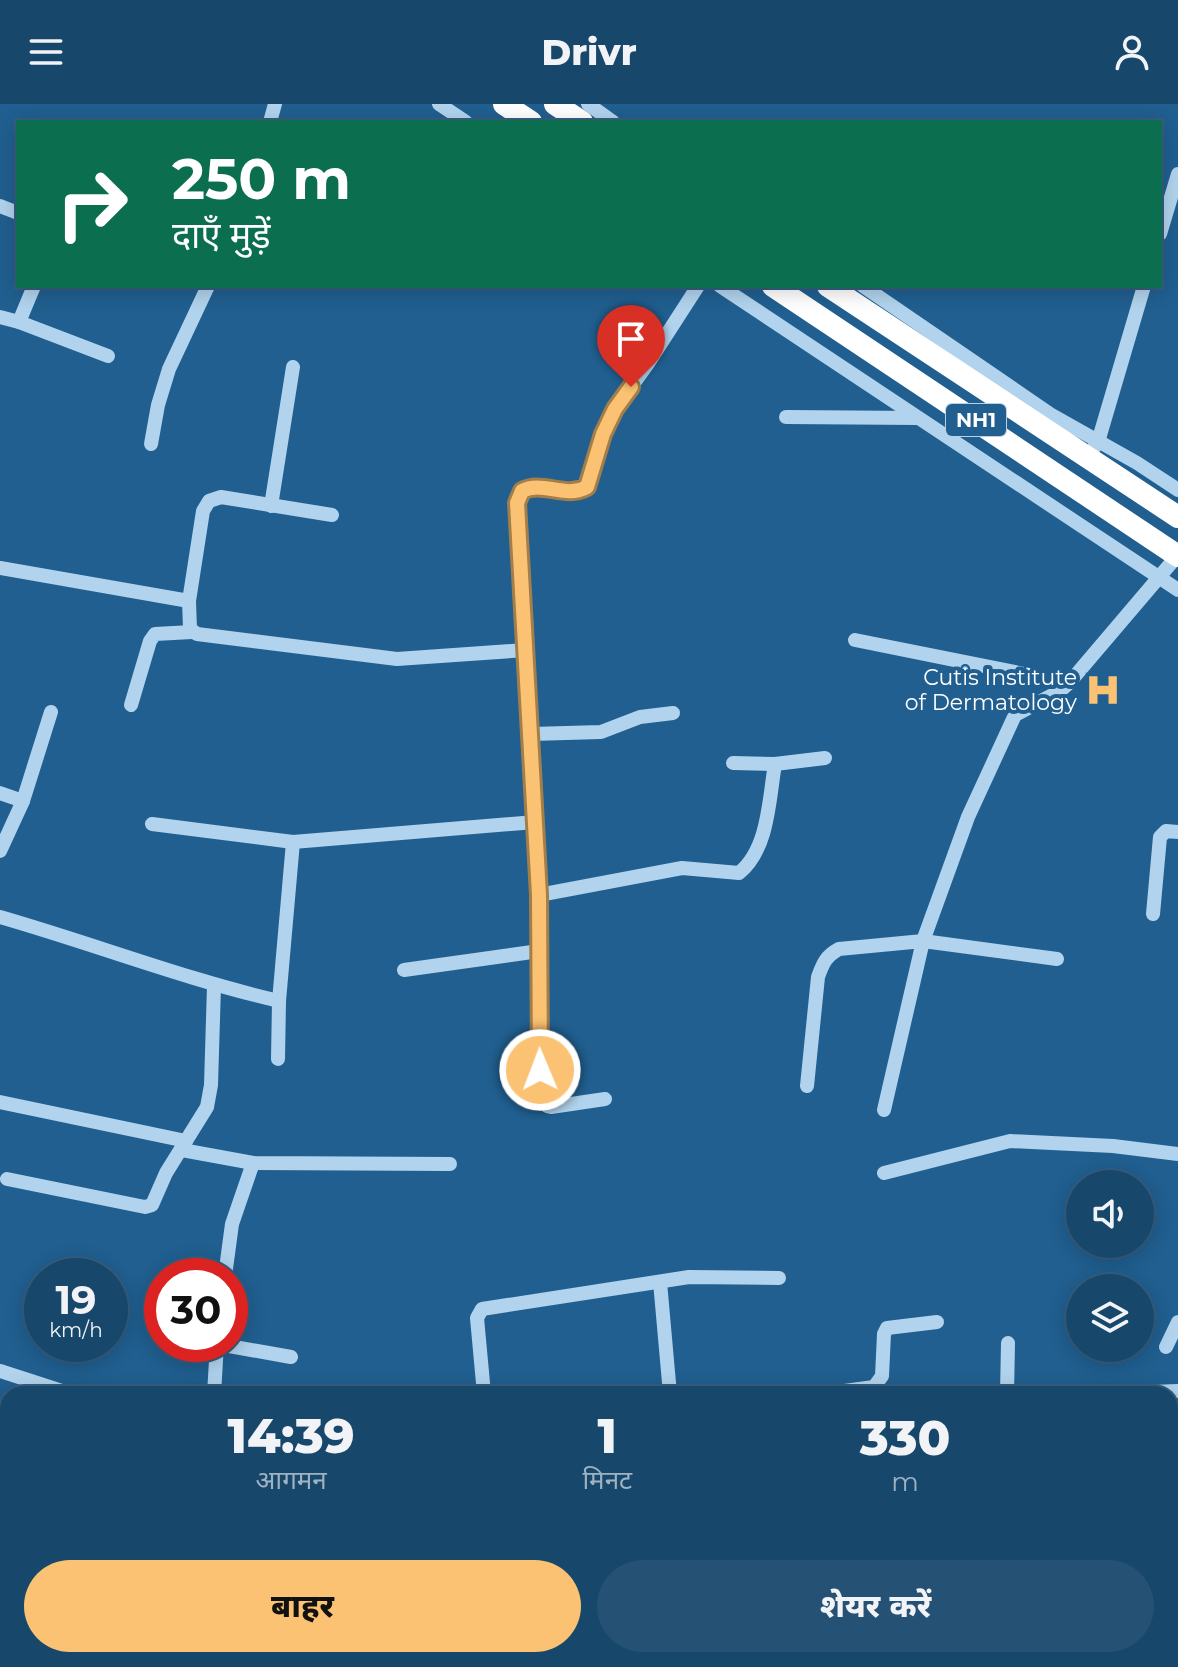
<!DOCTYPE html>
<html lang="hi">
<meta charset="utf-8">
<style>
body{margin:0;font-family:Montserrat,"Noto Sans Devanagari",sans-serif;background:#255174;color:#f1f3f6;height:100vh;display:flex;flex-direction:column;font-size:30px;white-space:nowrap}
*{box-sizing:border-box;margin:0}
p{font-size:26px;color:#9fb2c2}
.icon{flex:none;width:44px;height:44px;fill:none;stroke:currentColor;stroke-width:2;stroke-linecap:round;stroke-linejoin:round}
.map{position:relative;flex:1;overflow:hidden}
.details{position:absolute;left:0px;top:1282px;width:1178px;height:282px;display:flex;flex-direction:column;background:#18476c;border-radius:24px 24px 0 0;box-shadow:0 4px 20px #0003,0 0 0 2px #365f7f}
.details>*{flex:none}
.top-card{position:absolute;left:16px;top:16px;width:1146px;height:168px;border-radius:0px;box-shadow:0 4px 20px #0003,0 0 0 2px #365f7f;background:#0b6e4f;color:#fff;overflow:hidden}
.fabs{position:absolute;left:1066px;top:1066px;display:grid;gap:16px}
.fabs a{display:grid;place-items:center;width:88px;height:88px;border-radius:50%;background:#18476c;box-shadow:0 4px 20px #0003,0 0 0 2px #365f7f;font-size:40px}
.speed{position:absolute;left:24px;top:1154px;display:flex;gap:16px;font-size:40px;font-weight:700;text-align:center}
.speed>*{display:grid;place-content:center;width:104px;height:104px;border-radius:50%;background:#18476c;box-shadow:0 4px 20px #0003,0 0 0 2px #365f7f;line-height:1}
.speed small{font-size:20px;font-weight:400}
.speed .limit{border:12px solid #d22;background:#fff;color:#111}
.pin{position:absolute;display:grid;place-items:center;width:68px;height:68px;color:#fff;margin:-82px -34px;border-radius:50% 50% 50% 0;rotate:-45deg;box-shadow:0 0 8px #0007}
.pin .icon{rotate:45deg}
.me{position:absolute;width:88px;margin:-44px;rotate:359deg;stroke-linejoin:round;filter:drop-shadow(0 0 6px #0008)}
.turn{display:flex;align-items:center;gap:28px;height:168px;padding:0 24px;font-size:36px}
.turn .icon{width:104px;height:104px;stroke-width:2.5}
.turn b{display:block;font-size:56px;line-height:68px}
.eta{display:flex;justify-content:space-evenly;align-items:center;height:136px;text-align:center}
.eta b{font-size:48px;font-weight:800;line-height:56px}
.action{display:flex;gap:16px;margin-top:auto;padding:16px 24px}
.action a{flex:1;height:92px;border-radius:48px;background:#fac272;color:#111;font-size:32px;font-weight:800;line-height:92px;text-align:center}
.action a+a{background:#255174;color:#f1f3f6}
header{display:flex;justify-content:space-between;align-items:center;height:104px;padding:0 24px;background:#18476c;font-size:36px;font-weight:800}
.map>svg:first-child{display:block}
</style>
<header><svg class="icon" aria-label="menu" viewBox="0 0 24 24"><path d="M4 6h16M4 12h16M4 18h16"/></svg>Drivr<svg class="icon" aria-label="person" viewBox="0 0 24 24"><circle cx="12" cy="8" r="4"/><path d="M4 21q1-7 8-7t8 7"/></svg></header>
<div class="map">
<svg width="1178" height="1563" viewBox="0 0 1178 1563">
<rect width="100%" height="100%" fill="#205f90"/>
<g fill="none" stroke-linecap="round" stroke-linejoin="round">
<g stroke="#b1d3ed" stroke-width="14">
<polyline points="439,0 466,18"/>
<polyline points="588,0 613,18"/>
<polyline points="270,18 275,0"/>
<polyline points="0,102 18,109"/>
<polyline points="1160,130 1178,70"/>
<polyline points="720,182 1178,486"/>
<polyline points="863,182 1050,310 1137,359 1178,386"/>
<polyline points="0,213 19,218 34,182"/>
<polyline points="19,218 108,252"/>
<polyline points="786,313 918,314"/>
<polyline points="151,340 158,301 169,265 208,182"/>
<polyline points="1093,345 1098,338 1144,182"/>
<polyline points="271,402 293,263"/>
<polyline points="332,411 221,393 209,397 203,407 189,497 190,525 197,530 397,555 526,546"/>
<polyline points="0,464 189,497"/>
<polyline points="855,536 1069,579"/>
<polyline points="131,601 150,537 155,530 192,528"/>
<polyline points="531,630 601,628 640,613 673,609"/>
<polyline points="733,659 775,660 825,654"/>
<polyline points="0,689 23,697"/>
<polyline points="152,720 293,738 535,718"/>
<polyline points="0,747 23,697 51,608"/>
<path d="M539 791 682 764 739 769C769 745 769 694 775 660"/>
<polyline points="1153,810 1160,733 1166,727 1178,728"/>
<path d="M0 813C94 840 184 875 279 897"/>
<polyline points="404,866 539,847"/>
<polyline points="278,955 279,897 293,738"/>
<path d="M807 982 818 873C823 859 826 852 839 845L923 837 1057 855"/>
<path d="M605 995 551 1003 547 1002 542 995 539 791 517 399 522 387C542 376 565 395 587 383L603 330 615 305 647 261 698 182"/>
<polyline points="0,998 186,1037"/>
<polyline points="884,1006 923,837 968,713 1015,611 1060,587 1069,579 1177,452"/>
<polyline points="182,1046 253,1059 450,1060"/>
<polyline points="884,1069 1010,1037 1113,1042 1178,1050"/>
<polyline points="7,1075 145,1103 152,1101 166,1069 207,1003 211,981 214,882"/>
<polyline points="225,1172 232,1120 253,1059"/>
<polyline points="660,1178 670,1290"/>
<polyline points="218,1240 291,1253"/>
<polyline points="1166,1243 1178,1218"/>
<polyline points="0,1267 71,1290"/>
<polyline points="1121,1289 1178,1287"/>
<polyline points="214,1290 217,1240"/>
<polyline points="484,1290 477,1214 482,1205 689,1173 779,1174"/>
<polyline points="822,1290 874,1283 882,1272 884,1230 887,1224 937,1218"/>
<polyline points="1007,1290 1008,1239"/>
<polyline points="1170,1418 1178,1416"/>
<polyline points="0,1431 8,1433"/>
<polyline points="284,1556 285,1563"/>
<polyline points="502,1556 503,1563"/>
<polyline points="708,1556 708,1563"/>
<polyline points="994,1556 994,1563"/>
<polyline points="606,1563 647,1556"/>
</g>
<g stroke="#fff" stroke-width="22">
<polyline points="504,0 531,18"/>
<polyline points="555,0 582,18"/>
<polyline points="773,182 1178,452"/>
<polyline points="828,182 1178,413"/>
</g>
</g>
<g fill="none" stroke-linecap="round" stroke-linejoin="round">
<g stroke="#a27e4a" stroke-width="20">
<path id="route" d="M540 966 539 791 517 399 522 387C542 376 565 395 587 383L603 330 615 305 631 283"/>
</g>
<use href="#route" stroke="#fac272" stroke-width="14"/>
</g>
<defs>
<g id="hospital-bare" transform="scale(2.76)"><path d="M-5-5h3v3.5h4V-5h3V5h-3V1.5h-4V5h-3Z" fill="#fac272" stroke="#205f90" stroke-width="2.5" paint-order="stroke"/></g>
</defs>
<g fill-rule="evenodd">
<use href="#hospital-bare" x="1103" y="586"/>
</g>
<g text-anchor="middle" stroke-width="8" stroke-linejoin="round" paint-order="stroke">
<rect fill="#205f90" stroke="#bccfde" stroke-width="2" x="946" y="300" width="60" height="32" rx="6"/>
<g font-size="20" font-weight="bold" fill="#fff">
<text x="976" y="323">NH1</text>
</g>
<g font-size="22" fill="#fff" stroke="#205f90" text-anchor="end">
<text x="1077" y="581">Cutis Institute<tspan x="1077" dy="25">of Dermatology</tspan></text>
</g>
</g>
</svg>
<div class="fabs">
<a><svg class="icon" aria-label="sound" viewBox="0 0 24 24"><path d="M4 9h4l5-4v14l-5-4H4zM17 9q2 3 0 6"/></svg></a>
<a><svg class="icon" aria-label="layers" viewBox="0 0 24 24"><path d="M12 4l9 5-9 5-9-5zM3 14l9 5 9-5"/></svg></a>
</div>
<div class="speed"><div>19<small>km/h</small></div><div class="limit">30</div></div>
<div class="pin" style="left:631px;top:283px;background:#d93025"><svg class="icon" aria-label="arrive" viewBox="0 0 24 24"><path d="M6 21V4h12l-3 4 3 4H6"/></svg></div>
<svg class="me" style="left:540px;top:966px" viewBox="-20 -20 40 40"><circle r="17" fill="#fac272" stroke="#fff" stroke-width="3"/><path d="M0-11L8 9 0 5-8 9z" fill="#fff"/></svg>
<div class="top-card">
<div class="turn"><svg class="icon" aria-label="right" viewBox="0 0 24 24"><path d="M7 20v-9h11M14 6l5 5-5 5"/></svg><div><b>250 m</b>दाएँ मुड़ें</div></div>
</div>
<section class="details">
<div class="eta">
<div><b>14:39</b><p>आगमन</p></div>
<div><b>1</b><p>मिनट</p></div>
<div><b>330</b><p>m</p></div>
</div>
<div class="action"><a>बाहर</a><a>शेयर करें</a></div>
</section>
</div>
